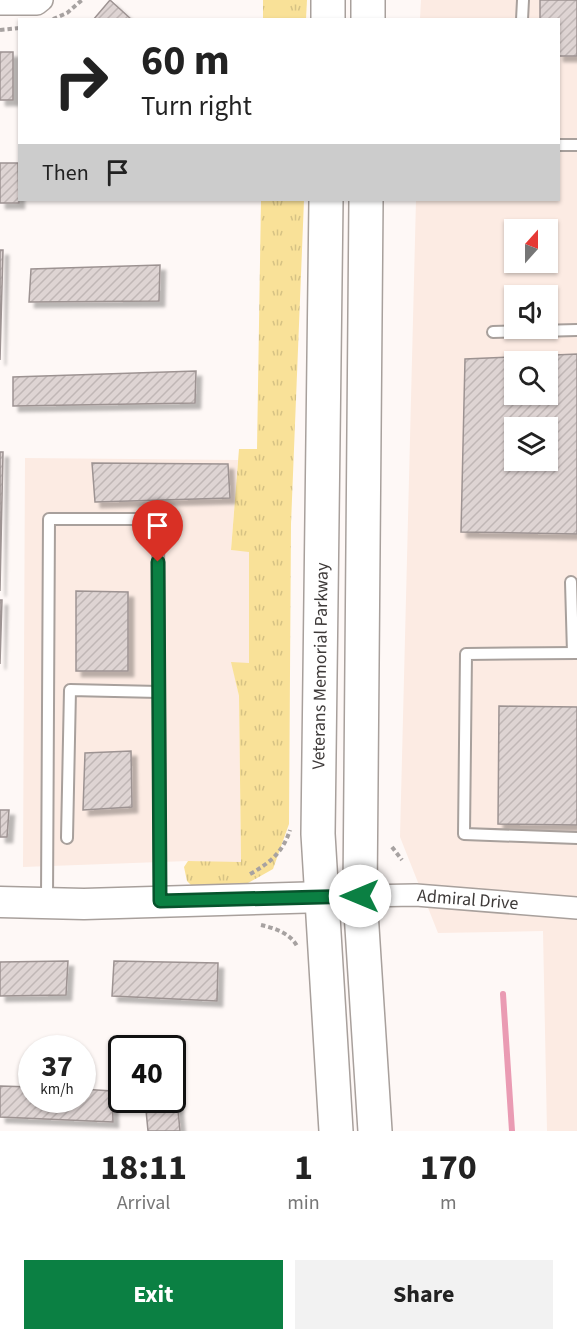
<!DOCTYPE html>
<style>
body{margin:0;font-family:"Source Sans 3",sans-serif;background:#f2f2f2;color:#222;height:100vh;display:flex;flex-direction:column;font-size:22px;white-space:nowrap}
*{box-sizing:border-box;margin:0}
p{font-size:20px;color:#767676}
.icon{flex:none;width:33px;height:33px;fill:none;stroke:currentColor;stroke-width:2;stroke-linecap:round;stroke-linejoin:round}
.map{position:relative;height:1131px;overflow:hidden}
.panel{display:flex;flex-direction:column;background:#fff;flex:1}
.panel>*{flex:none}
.top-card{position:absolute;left:18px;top:18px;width:542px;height:183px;border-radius:0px;box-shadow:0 2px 4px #0004;background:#fff;color:#222;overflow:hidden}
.needle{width:39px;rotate:21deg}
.buttons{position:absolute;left:504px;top:219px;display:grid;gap:12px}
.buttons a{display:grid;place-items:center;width:54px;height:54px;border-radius:0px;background:#fff;box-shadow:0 2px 4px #0004;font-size:30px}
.speed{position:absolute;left:18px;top:1035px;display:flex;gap:12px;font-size:30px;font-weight:700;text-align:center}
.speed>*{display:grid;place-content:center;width:78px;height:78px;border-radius:50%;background:#fff;box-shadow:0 2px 4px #0004;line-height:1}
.speed small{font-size:15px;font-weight:400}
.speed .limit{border:3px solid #111;border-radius:9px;background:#fff;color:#111}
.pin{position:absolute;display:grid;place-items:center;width:51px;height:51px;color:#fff;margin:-62px -26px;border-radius:50% 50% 50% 0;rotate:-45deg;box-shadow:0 0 6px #0007}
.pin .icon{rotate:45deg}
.me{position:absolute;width:66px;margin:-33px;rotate:270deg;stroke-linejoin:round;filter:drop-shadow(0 0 4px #0008)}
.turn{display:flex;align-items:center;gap:21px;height:126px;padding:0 24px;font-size:27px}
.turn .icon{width:78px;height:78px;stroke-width:2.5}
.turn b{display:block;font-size:42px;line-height:51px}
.then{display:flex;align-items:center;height:57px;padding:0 24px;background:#0003;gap:12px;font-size:22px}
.eta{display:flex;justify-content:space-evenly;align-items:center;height:102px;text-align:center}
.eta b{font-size:36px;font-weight:700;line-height:42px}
.action{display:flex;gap:12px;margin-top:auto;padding:12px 24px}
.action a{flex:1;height:69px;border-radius:0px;background:#0b8043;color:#fff;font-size:24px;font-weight:700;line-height:69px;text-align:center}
.action a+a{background:#f2f2f2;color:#222}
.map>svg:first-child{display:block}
</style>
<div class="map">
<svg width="577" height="1131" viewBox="0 0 577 1131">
<defs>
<pattern id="grass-tufts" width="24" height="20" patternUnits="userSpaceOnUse" patternTransform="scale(1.5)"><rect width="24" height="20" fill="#f9e198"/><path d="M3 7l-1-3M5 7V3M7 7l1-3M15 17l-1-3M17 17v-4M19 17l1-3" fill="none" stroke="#d6c284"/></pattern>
<pattern id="building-hatch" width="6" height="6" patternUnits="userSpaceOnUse" patternTransform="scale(1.5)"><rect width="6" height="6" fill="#ded4d3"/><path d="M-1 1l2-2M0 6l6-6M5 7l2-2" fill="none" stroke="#c0b7b6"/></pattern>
<filter id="shadow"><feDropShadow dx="5.5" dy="5.5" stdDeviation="1.5" flood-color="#0004"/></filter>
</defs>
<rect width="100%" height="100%" fill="#fef8f6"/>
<g fill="#fcebe3" fill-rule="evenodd">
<path d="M421 0H577V1131H547L543 931 438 933 400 837 416 200H558V20L420 19ZM514 230H548V262H514ZM514 296H548V328H514ZM514 362H548V394H514ZM514 428H548V460H514Z"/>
<polygon points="25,458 238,460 231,550 249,551 249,664 232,663 239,696 241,863 188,861 23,867"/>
</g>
<g fill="url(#grass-tufts)">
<polygon points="263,0 307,0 306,19 263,19"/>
<polygon points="261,200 304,200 291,524 289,824 273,869 241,887 192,886 187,881 184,867 188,861 241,862 239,696 231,662 249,663 249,552 231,550 239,449 257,449"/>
</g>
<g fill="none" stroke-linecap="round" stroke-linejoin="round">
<polyline stroke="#ea9bb3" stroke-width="6" points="503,994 512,1131"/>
</g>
<g fill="url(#building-hatch)" stroke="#9d9392" stroke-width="1.5" fill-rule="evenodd" filter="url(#shadow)">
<polygon points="110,0 132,20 93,20"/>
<polygon points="540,0 577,0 577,56 558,56 558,20 540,20"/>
<rect x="0" y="52" width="13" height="48"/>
<polygon points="0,163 18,163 19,203 0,203"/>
<polygon points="0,250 3,250 0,360"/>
<polygon points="160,265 159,301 29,302 31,269"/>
<path d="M577 354V534L461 532 465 359ZM514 362H548V394H514ZM514 428H548V460H514Z"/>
<polygon points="196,371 195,403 13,406 13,377"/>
<polygon points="0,452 3,452 0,591"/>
<polygon points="92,463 228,464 230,498 95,502"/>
<polygon points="76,591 128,592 128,671 76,671"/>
<polygon points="0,600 2,600 0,664"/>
<polygon points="499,706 577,707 577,825 498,824"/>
<polygon points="131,751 132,807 83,810 85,753"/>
<polygon points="0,810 9,810 7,837 0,837"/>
<polygon points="68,961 66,995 0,996 0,962"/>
<polygon points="114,961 218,963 217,1001 112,996"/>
<polygon points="173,1059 180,1131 148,1131 145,1100 172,1100"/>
<polygon points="0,1086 32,1087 32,1100 82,1100 82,1089 112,1091 113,1122 0,1117"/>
</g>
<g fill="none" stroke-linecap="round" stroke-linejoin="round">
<g stroke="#a8a09c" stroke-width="14">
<g id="lane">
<polyline points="522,20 523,0"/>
<polyline points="558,145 577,145"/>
<polyline points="493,332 577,330"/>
<polyline points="571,582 573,653"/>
<polyline points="577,653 466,654 464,834 577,838"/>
<polyline points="67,838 70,690 159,692"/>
<polyline points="47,900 49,519 158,519 160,901"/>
</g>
</g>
<g stroke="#a8a09c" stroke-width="24">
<g id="street">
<polyline points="0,4 37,4 42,0"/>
<path id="s1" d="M360 896 416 895 577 908"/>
</g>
</g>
<g stroke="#a8a09c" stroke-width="33">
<polyline id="secondary" points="0,902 84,904 360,896"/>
</g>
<g stroke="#a8a09c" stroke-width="36">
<g id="highway">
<polyline points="328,20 328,0"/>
<polyline points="368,20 368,0"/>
<polyline points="326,200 318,834 336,1131"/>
<polyline points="366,200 360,896 375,1131"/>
</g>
</g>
<g stroke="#a7a2a1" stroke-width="4" stroke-dasharray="4.5 3" stroke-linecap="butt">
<polyline points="53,19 67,13 82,0"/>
<polyline points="0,30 20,28"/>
<polyline points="392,847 402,860"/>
<path d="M250 874C270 863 283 852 290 830"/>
<path d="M261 925C274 928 290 933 297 946"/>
</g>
<use href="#lane" stroke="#fff" stroke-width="10"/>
<use href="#street" stroke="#fff" stroke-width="21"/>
<use href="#secondary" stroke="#fff" stroke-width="30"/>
<use href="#highway" stroke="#fff" stroke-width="33"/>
</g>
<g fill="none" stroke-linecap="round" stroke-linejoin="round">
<g stroke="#07532c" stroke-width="15">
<polyline id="route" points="158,562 160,901 360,896"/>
</g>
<use href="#route" stroke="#0b8043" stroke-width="10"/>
</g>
<g text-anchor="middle" stroke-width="6" stroke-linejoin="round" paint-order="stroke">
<g font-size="18" fill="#3e3a39" stroke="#fff">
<text transform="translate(320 666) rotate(-89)" y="6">Veterans Memorial Parkway</text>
<text dy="6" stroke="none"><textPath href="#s1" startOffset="108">Admiral Drive</textPath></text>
</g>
</g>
</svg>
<div class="buttons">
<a><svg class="needle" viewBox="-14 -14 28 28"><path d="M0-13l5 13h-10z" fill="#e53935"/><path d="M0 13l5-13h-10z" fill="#767676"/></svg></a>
<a><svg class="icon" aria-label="sound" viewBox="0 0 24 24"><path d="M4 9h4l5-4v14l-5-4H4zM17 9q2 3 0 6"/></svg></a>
<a><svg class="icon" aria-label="search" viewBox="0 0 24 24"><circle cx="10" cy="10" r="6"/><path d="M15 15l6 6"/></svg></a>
<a><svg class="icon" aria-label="layers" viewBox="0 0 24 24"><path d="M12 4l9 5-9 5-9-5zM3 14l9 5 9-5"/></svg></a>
</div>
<div class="speed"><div>37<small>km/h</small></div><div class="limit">40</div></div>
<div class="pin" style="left:158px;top:562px;background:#d93025"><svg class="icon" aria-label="arrive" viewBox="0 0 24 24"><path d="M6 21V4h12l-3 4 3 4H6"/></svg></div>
<svg class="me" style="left:360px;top:896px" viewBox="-20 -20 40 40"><circle r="19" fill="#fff"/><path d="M0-13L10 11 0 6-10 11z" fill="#0b8043"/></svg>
<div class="top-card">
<div class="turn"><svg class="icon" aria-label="right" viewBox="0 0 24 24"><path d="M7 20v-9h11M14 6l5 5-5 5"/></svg><div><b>60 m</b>Turn right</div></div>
<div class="then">Then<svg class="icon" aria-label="arrive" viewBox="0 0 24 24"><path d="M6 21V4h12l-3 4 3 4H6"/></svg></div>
</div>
</div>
<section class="panel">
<div class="eta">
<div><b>18:11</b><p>Arrival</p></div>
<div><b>1</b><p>min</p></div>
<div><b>170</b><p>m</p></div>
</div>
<div class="action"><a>Exit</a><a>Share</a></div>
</section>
